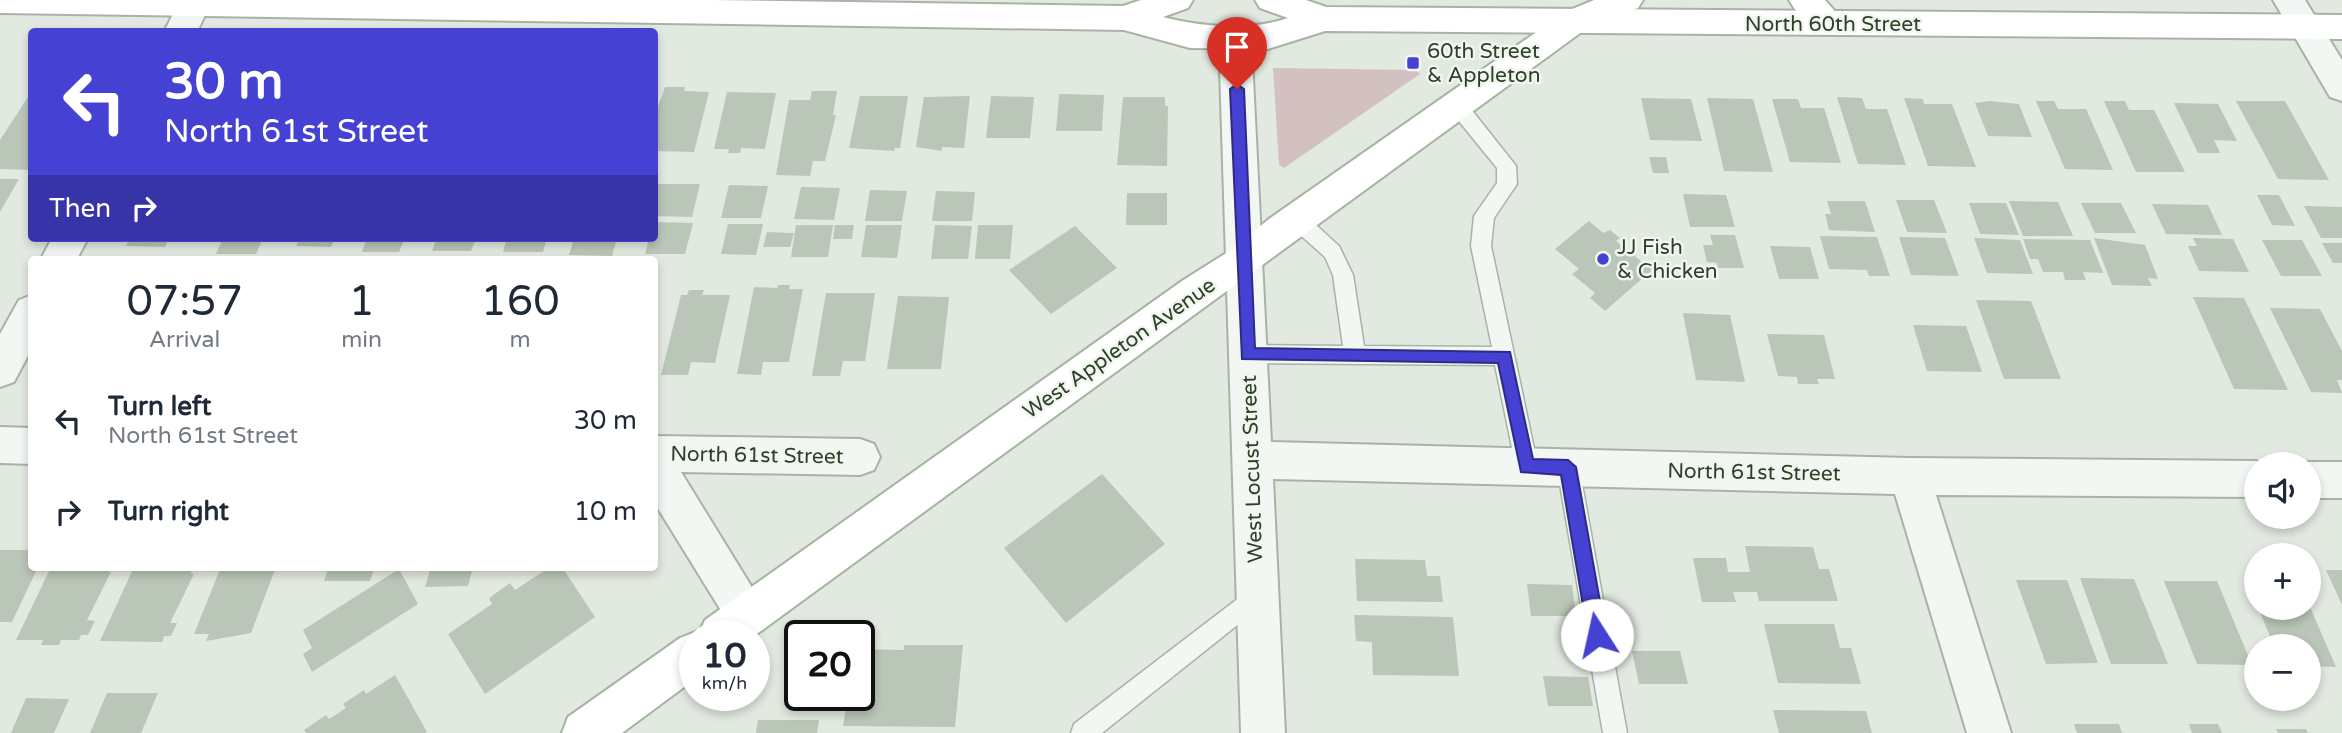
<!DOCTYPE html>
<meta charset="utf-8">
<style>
body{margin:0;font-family:"Varela Round",sans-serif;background:#f6f6f7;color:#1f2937;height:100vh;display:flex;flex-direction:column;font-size:26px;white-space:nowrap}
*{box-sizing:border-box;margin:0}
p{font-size:23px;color:#747a83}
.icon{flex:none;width:38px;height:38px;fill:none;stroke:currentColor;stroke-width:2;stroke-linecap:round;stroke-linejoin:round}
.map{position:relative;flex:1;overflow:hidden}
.panel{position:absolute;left:28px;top:256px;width:630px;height:315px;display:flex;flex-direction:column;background:#fff;border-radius:7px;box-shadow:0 4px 10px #0003}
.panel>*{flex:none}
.banner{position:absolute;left:28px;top:28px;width:630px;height:214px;border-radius:7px;box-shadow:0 4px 10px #0003;background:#4541d2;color:#fff;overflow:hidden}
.fabs{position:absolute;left:2244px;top:452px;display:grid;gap:14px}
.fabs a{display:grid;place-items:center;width:77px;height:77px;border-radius:50%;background:#fff;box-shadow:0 4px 10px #0003;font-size:35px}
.speed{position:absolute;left:679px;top:620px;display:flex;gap:14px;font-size:35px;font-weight:700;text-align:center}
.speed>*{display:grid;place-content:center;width:91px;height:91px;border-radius:50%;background:#fff;box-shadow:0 4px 10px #0003;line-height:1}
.speed small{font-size:18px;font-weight:400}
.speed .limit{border:4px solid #111;border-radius:10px;background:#fff;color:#111}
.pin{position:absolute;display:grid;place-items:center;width:60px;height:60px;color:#fff;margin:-72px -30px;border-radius:50% 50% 50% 0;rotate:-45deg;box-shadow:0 0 7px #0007}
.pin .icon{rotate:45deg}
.me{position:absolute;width:77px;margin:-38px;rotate:350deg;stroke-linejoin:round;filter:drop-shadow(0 0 5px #0008)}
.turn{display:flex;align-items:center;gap:24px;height:147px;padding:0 21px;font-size:32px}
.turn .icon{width:91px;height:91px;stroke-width:2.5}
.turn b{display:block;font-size:49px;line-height:60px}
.then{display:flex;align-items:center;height:66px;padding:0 21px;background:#0003;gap:14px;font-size:26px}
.eta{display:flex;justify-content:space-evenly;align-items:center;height:119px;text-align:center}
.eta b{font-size:42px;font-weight:600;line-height:49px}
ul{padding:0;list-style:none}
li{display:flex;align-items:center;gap:21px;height:91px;padding:0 21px}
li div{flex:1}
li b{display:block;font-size:26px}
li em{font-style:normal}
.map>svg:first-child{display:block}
</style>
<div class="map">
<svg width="2342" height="733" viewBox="0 0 2342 733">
<rect width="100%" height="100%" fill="#e2e9e0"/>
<polygon fill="#d3c1c2" points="1273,68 1415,70 1420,74 1284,168 1279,165"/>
<g fill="#bac6b7">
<polygon points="665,87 685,87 684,91 709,92 694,152 654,151 654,118"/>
<polygon points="32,91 32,170 0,169 0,140"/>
<polygon points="812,91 837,91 833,115 836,115 825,161 813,161 810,176 776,175 789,100 810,100"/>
<polygon points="727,92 776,93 765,149 741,148 740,153 728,153 729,149 714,149"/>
<polygon points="1059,94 1104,95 1102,131 1056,131"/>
<polygon points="860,96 908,96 900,148 895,148 894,151 849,148"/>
<polygon points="970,96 964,148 942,147 942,151 916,147 924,97"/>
<polygon points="991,96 1034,97 1030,138 986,138"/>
<polygon points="1123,97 1165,97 1165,106 1168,106 1167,166 1117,165"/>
<polygon points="1837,97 1862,98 1866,109 1887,109 1906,165 1858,164"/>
<polygon points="1641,98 1691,99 1702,141 1650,140"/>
<polygon points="1707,98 1753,99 1773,172 1724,171"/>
<polygon points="1904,98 1923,99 1924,104 1952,104 1976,167 1928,166"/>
<polygon points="1772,99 1798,99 1801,108 1824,108 1841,163 1790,162"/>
<polygon points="1989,101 2019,104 2032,137 1988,136 1975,103"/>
<polygon points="2036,101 2054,101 2058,109 2086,109 2113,170 2065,169"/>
<polygon points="2104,101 2125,101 2129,110 2154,110 2185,172 2136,172"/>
<polygon points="2236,101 2285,101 2329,180 2278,179"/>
<polygon points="2174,103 2218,104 2237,141 2214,140 2220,153 2198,153"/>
<polygon points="1649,157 1666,157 1669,173 1653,173"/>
<polygon points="0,179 19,179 0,212"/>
<polygon points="658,184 700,184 692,217 654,216"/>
<polygon points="729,185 768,186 761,218 721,218"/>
<polygon points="801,187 840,188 834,220 794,219"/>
<polygon points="870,190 907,191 902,221 865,221"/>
<polygon points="936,191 975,192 972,221 932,221"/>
<polygon points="1127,193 1167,193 1167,225 1126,225"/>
<polygon points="1683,194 1726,195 1735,227 1690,227"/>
<polygon points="2257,195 2279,195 2295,226 2272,225"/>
<polygon points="1896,200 1934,200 1947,233 1907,232"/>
<polygon points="1827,201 1865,201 1875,232 1829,230 1825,214 1831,214"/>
<polygon points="2009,201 2058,202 2073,236 2023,236"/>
<polygon points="1969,203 2006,203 2019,235 1980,234"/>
<polygon points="2081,203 2121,203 2136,233 2095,233"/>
<polygon points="2152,204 2208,205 2222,235 2166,234"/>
<polygon points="2304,206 2342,207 2342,238 2321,238"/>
<polygon points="1589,221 1603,233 1610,230 1620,238 1616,241 1652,270 1605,311 1590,298 1595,293 1572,274 1579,269 1555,249"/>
<polygon points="654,222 693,223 685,254 645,254 649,238 654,238"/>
<polygon points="728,224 763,224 756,255 721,254"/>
<polygon points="796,225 833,225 828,257 791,257"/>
<polygon points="835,225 854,225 852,239 833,239"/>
<polygon points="866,225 902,225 897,258 861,257"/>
<polygon points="935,225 972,226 968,259 931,259"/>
<polygon points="978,225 1013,225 1010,259 975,259"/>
<polygon points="1075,226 1117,268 1051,314 1009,270"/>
<polygon points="767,232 794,233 790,247 763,247"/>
<polygon points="1710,235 1735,235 1744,268 1718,268 1717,263 1707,262 1703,245 1713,245"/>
<polygon points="1820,236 1877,237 1890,276 1869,276 1867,270 1829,269"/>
<polygon points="1899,237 1945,238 1959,276 1911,275"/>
<polygon points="130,238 169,238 165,247 126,246"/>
<polygon points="223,238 263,238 256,254 216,254"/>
<polygon points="300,238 335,238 331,247 296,246"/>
<polygon points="367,238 405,238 399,252 362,252"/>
<polygon points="437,238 476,238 471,251 432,251"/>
<polygon points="507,238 547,238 543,252 503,252"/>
<polygon points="574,238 617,238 612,256 569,255"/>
<polygon points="1974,238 2020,240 2033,274 1987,273"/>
<polygon points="2094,238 2145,245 2158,279 2148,278 2152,286 2112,285"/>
<polygon points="2193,238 2233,239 2249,272 2199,271 2188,246 2197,246"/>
<polygon points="2023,239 2090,240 2103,273 2083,272 2086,280 2065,280 2063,272 2043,272 2038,259 2030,259"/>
<polygon points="2262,240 2302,240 2322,276 2281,276"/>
<polygon points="2322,243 2342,243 2342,263 2333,263"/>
<polygon points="1770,246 1810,247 1819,279 1779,279"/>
<polygon points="778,285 790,285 789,289 803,289 789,362 763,362 761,375 737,374 754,287 777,288"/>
<polygon points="689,290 704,290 702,295 730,295 715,363 691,362 688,375 661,375 681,295 687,295"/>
<polygon points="826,293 875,293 865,361 843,361 840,376 812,376"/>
<polygon points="898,296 949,297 941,369 887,369"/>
<polygon points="2193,297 2244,298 2288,390 2234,389"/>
<polygon points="1976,300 2031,301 2061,379 2004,379"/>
<polygon points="2270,308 2320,309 2342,351 2342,380 2337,380 2342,393 2311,392"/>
<polygon points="1683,313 1730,315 1745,382 1696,380"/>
<polygon points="1913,325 1966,326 1982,372 1927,371"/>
<polygon points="1767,334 1824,335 1835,379 1817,379 1819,384 1798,384 1797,377 1778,376"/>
<polygon points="1102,474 1165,544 1066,623 1004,548"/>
<polygon points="1745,546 1813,547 1819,569 1829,569 1838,601 1759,601 1757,592 1733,592 1736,602 1702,602 1693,558 1726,558 1728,572 1750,572"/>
<polygon points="0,550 32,550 32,567 38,567 12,622 0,622"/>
<polygon points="1355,559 1425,560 1427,576 1440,576 1443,602 1357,601"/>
<polygon points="51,567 110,567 108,572 111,572 87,620 95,621 88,635 81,635 79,640 61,640 59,645 41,645 43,640 16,640"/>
<polygon points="134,567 193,567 191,574 194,574 170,623 177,623 171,636 164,636 162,642 100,641"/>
<polygon points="221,567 276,567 251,633 206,641 209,634 194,634"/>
<polygon points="329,567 375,567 370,581 324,581"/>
<polygon points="431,567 473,567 468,586 425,587"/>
<polygon points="550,567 562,567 595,617 485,694 448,634 492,604 489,598 510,583 515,590"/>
<polygon points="399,569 418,604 312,672 303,654 312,648 303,630"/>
<polygon points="2326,570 2342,570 2342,605"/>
<polygon points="2080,578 2134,579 2168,664 2111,664"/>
<polygon points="2016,580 2067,580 2098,663 2046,664"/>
<polygon points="2164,581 2217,581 2252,665 2197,664"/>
<polygon points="1527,584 1572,585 1576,616 1531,616"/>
<polygon points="2258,607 2310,607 2336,667 2308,666 2308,646 2274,646"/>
<polygon points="1354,615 1453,617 1459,676 1373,675 1372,642 1356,641"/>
<polygon points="1764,624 1834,624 1840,648 1851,648 1861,684 1778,683"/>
<polygon points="904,645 963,645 955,727 843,726 848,695 859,695 859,649 904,650"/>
<polygon points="1632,651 1680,651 1688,684 1639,684"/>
<polygon points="395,675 427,732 425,733 306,733 304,730 326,715 329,719 346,708 343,704 364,690 366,694"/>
<polygon points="1543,676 1588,677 1593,706 1548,706"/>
<polygon points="107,693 158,693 141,733 90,733"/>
<polygon points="26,698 69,699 54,733 11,733"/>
<polygon points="1773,710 1866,711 1872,733 1779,733"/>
<polygon points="758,720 819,720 817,733 756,733"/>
<polygon points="2074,724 2119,724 2122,733 2077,733"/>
<polygon points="2189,724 2218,724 2222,733 2192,733"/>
<polygon points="2276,729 2306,729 2308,733 2278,733"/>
</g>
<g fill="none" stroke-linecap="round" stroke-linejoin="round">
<g stroke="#a8b3a5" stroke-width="3">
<g id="lane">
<polygon points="1456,97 1463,99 1516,166 1517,184 1494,218 1491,246 1538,467 1535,474 1527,477 1519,474 1516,467 1495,365 1247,363 1240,360 1237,354 1240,348 1247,345 1343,346 1333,275 1325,257 1289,225 1286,219 1289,213 1303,213 1339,246 1353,275 1364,346 1492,347 1471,246 1474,216 1497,183 1497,168 1449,109 1447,104 1449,99"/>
<polygon points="1568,457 1576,460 1579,467 1627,733 1603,733 1557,467 1560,460"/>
<polygon points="1257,584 1265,587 1269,595 1265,603 1102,733 1071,733 1074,724"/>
</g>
</g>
<g stroke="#a8b3a5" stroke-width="4">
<g id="street">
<polygon points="180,0 212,0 197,32 164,32"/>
<polygon points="2273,0 2305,0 2342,60 2342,101 2330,97"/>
<polygon points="1235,25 1247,28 1251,37 1271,442 1910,458 2256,461 2264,464 2256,464 2256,497 1936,495 2011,733 1967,733 1895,494 1273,479 1285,733 1241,733 1219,37 1223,28"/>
<polygon points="52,238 88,238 77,259 41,259"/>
<polygon points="32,295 32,348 14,382 0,387 0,334 19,300"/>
<polygon points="0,427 32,428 32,464 0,463"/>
<polygon points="654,436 860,439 874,444 880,457 874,470 860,475 681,472 769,615 763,630 747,635 733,630 654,502"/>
<polygon points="2308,462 2342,462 2342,498 2308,498 2308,464 2302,464"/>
</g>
</g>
<g stroke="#a8b3a5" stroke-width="4">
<path id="secondary" d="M0 0H712L1123 6 1141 0H1193L1188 8 1163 17C1202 27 1250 31 1288 18L1260 8 1255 0H1306L1326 7 2342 15V39L1325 31 1268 49 1190 48 1124 30 0 13Z"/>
</g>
<g stroke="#a4b59f" stroke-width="4">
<g id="primary">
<polygon points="1594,0 1643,0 1638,8 1587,28 754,636 695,635 695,679 622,733 562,733 568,717 680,638 695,632 699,633 705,620 1182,281 1231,250 1269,219 1565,12"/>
<path d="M1789 0H1825L1846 24 1842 32C1819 39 1800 19 1789 0Z"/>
</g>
</g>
<use href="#lane" fill="#f3f7f3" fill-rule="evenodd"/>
<use href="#street" fill="#f3f7f3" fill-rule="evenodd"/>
<use href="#secondary" fill="#fff" fill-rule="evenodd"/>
<use href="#primary" fill="#fff" fill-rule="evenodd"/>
</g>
<polygon fill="#4541d2" stroke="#2d2a88" stroke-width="2" points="1237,84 1244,89 1255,348 1510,352 1533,459 1568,460 1576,467 1606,635 1603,641 1597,643 1591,641 1588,635 1561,475 1521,472 1498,363 1242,359 1230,89"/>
<g fill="#4541d2" stroke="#f1f7ef" stroke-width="2.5">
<rect x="1406" y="56" width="14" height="14" rx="3.5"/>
<circle cx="1603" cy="259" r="7"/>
</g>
<g text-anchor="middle" stroke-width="5" stroke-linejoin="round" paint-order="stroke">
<g font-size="21" fill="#2d4128" stroke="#f1f7ef">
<text x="1833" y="31">North 60th Street</text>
<text transform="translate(1119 348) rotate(-35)" y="7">West Appleton Avenue</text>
<text transform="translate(757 455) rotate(1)" y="7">North 61st Street</text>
<text transform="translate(1252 469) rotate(-92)" y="7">West Locust Street</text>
<text transform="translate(1754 472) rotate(1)" y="7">North 61st Street</text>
</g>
<g font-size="21" fill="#2d4128" stroke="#f1f7ef" text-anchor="start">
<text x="1427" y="58">60th Street<tspan x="1427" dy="24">&amp; Appleton</tspan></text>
<text x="1617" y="254">JJ Fish<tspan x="1617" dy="24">&amp; Chicken</tspan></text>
</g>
</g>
</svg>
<div class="fabs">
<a><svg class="icon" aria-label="sound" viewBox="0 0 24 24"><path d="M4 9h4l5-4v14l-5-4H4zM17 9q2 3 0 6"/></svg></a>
<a>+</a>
<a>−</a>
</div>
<div class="speed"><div>10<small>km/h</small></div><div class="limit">20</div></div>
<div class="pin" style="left:1237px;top:89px;background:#d93025"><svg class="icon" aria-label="arrive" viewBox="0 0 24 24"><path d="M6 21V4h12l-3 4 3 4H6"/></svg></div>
<svg class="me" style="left:1597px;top:635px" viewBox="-20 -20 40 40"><circle r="19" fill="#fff"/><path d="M0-13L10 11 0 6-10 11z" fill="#4541d2"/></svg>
<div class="banner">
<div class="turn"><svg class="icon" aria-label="left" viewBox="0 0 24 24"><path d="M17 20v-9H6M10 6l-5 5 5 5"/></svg><div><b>30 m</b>North 61st Street</div></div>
<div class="then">Then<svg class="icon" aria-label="right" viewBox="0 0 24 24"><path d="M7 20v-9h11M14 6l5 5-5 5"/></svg></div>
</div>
<section class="panel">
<div class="eta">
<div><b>07:57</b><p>Arrival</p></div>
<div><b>1</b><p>min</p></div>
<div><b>160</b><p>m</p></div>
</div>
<ul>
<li><svg class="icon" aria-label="left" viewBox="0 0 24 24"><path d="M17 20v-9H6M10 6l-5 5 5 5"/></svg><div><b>Turn left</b><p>North 61st Street</p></div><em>30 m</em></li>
<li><svg class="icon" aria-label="right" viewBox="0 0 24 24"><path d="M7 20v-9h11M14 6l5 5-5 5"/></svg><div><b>Turn right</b></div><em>10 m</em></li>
</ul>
</section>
</div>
